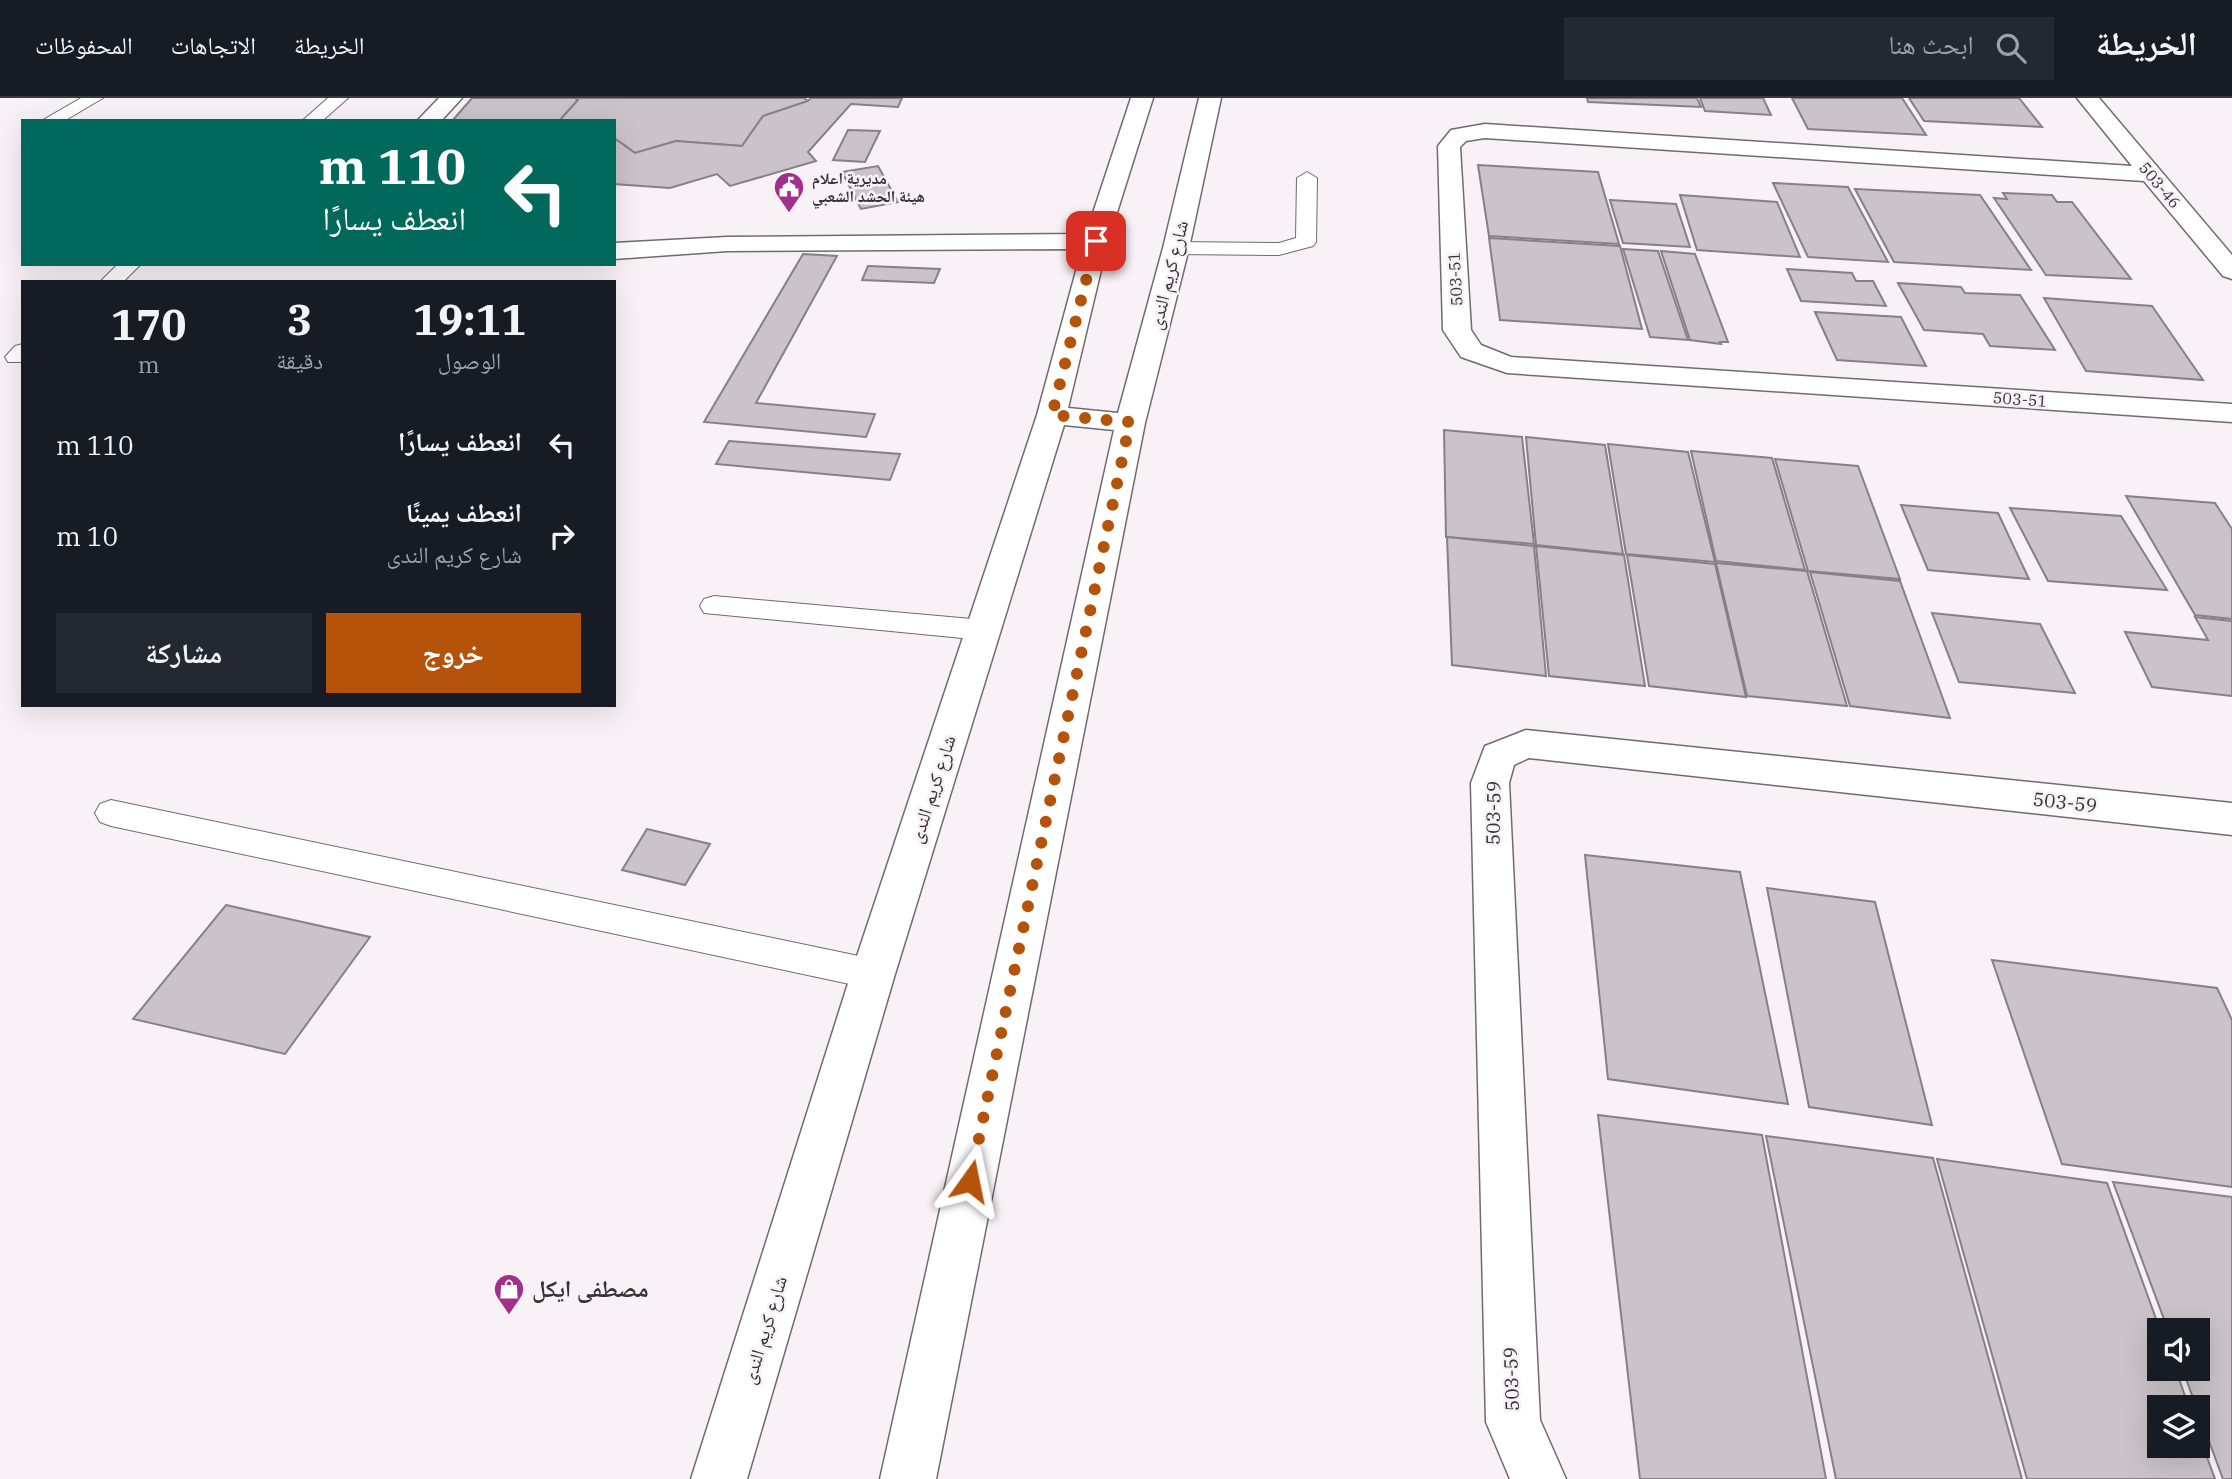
<!DOCTYPE html>
<html lang="ar">
<meta charset="utf-8">
<style>
body{margin:0;font-family:"IBM Plex Serif","Noto Naskh Arabic",serif;background:#242831;color:#f1f3f6;direction:rtl;height:100vh;display:flex;flex-direction:column;font-size:26px;white-space:nowrap}
*{box-sizing:border-box;margin:0}
p{font-size:23px;color:#9ea1a6}
.icon{flex:none;width:38px;height:38px;fill:none;stroke:currentColor;stroke-width:2;stroke-linecap:round;stroke-linejoin:round}
.map{position:relative;flex:1;overflow:hidden;direction:ltr}
.details{position:absolute;left:21px;top:182px;width:595px;height:427px;display:flex;flex-direction:column;background:#171b24;border-radius:0px;box-shadow:0 7px 28px #0002;direction:rtl}
.details>*{flex:none}
.hud{position:absolute;left:21px;top:21px;width:595px;height:147px;border-radius:0px;box-shadow:0 7px 28px #0002;direction:rtl;background:#00695c;color:#fff;overflow:hidden}
.buttons{position:absolute;left:2147px;top:1220px;display:grid;gap:14px}
.buttons a{display:grid;place-items:center;width:63px;height:63px;border-radius:0px;background:#171b24;box-shadow:0 7px 28px #0002;font-size:35px}
.pin{position:absolute;display:grid;place-items:center;width:60px;height:60px;color:#fff;margin:-30px;border-radius:14px;box-shadow:0 4px 10px #0006}
.me{position:absolute;width:77px;margin:-38px;rotate:12deg;stroke-linejoin:round;filter:drop-shadow(0 0 5px #0008)}
.turn{display:flex;align-items:center;gap:24px;height:147px;padding:0 35px;font-size:32px}
.turn .icon{width:91px;height:91px;stroke-width:2.5}
.turn b{display:block;font-size:49px;line-height:60px}
.eta{display:flex;justify-content:space-evenly;align-items:center;height:119px;text-align:center}
.eta b{font-size:42px;font-weight:800;line-height:49px}
.action{display:flex;gap:14px;margin-top:auto;padding:14px 35px}
.action a{flex:1;height:80px;border-radius:0px;background:#b45309;color:#fff;font-size:28px;font-weight:800;line-height:80px;text-align:center}
.action a+a{background:#242831;color:#f1f3f6}
ul{padding:0;list-style:none}
li{display:flex;align-items:center;gap:21px;height:91px;padding:0 35px}
li div{flex:1}
li b{display:block;font-size:26px}
li em{font-style:normal}
header{display:flex;align-items:center;gap:42px;box-sizing:border-box;height:98px;padding:0 35px;background:#171b24;border-bottom:2px solid #363941}
header strong{font-size:33px}
nav{display:flex;gap:38px;margin-inline-start:auto;font-size:24px}
.search{width:490px;height:63px;background:#242831;display:flex;align-items:center;gap:18px;box-sizing:border-box;padding:0 24px;border-radius:0px;color:#9ea1a6;font-size:26px}
.map>svg:first-child{display:block}
</style>
<header>
<strong>الخريطة</strong>
<div class="search"><svg class="icon" aria-label="search" viewBox="0 0 24 24"><circle cx="10" cy="10" r="6"/><path d="M15 15l6 6"/></svg>ابحث هنا</div>
<nav><a>الخريطة</a><a>الاتجاهات</a><a>المحفوظات</a></nav>
</header>
<div class="map">
<svg width="2232" height="1381" viewBox="0 0 2232 1381">
<rect width="100%" height="100%" fill="#f8f1f6"/>
<g fill="#cac3c8" stroke="#878186" stroke-width="2">
<polygon points="472,0 575,0 578,2 559,23 452,23"/>
<polygon points="575,0 804,0 808,3 763,18 742,48 676,43 635,55 614,40 614,23 559,23 578,2"/>
<polygon points="811,0 902,0 898,9 851,6 808,54 816,63 730,88 717,76 670,90 614,86 614,40 635,55 676,43 742,48 763,18 808,3"/>
<polygon points="1587,0 1697,0 1701,9 1588,4"/>
<polygon points="1700,0 1763,0 1771,17 1705,13"/>
<polygon points="1792,0 1902,0 1926,37 1808,31"/>
<polygon points="1909,0 2019,0 2042,29 1924,23"/>
<polygon points="848,32 880,33 865,64 833,62"/>
<polygon points="1478,67 1598,74 1619,146 1489,138"/>
<polygon points="878,68 898,104 861,111 842,74"/>
<polygon points="1773,85 1848,89 1888,164 1808,159"/>
<polygon points="1855,91 1980,97 2031,172 1894,164"/>
<polygon points="2003,95 2052,97 2057,104 2072,104 2131,181 2046,177 1994,100 2007,101"/>
<polygon points="1680,97 1777,104 1800,159 1697,152"/>
<polygon points="1610,102 1676,106 1690,149 1623,145"/>
<polygon points="1489,140 1620,148 1642,231 1500,222"/>
<polygon points="1623,151 1658,153 1688,242 1650,239"/>
<polygon points="1661,153 1695,156 1728,244 1720,244 1721,246 1690,242"/>
<polygon points="803,156 837,158 756,305 875,316 866,339 704,324"/>
<polygon points="868,168 940,171 934,185 862,182"/>
<polygon points="1787,171 1852,175 1856,183 1873,183 1886,208 1801,203"/>
<polygon points="1898,185 1961,189 1965,195 2020,197 2055,252 1990,248 1983,236 1924,232"/>
<polygon points="2044,200 2152,208 2203,282 2086,273"/>
<polygon points="1815,214 1901,219 1926,268 1837,262"/>
<polygon points="1444,332 1522,339 1534,446 1446,439"/>
<polygon points="1526,339 1605,347 1623,456 1536,447"/>
<polygon points="729,343 900,356 890,382 716,366"/>
<polygon points="1608,346 1688,354 1715,464 1626,456"/>
<polygon points="1691,353 1772,360 1805,472 1716,463"/>
<polygon points="1775,361 1858,368 1900,481 1808,473"/>
<polygon points="2126,398 2215,405 2232,431 2232,521 2195,517"/>
<polygon points="1901,407 1998,415 2029,481 1928,472"/>
<polygon points="2010,410 2121,418 2167,492 2048,483"/>
<polygon points="1447,439 1534,448 1546,578 1452,567"/>
<polygon points="1536,448 1624,457 1645,588 1549,578"/>
<polygon points="1627,457 1715,466 1746,599 1649,588"/>
<polygon points="1716,465 1807,473 1847,608 1747,598"/>
<polygon points="1810,474 1900,483 1950,620 1850,608"/>
<polygon points="1932,515 2040,526 2075,595 1959,584"/>
<polygon points="2195,519 2232,523 2232,598 2152,589 2125,534 2208,542"/>
<polygon points="647,731 710,746 685,787 622,772"/>
<polygon points="1585,757 1740,774 1788,1006 1608,981"/>
<polygon points="1767,790 1875,804 1932,1027 1809,1009"/>
<polygon points="226,807 370,839 285,956 133,921"/>
<polygon points="1992,862 2217,890 2232,922 2232,1089 2062,1066"/>
<polygon points="1598,1017 1762,1037 1826,1381 1640,1381"/>
<polygon points="1766,1038 1933,1060 2022,1381 1836,1381"/>
<polygon points="1937,1061 2107,1085 2160,1232 2160,1270 2175,1270 2189,1309 2160,1309 2160,1348 2198,1348 2198,1335 2215,1381 2027,1381"/>
<polygon points="2113,1084 2232,1099 2232,1381 2223,1381 2182,1270 2198,1270 2198,1232 2168,1232"/>
</g>
<g fill="none" stroke-linecap="round" stroke-linejoin="round">
<g stroke="#706b6f" stroke-width="2">
<g id="lane">
<polygon points="81,0 103,0 64,23 43,22"/>
<polygon points="328,0 348,0 322,23 302,23"/>
<polygon points="1307,74 1317,80 1316,144 1313,148 1279,157 1176,156 1169,154 1166,150 1169,146 1176,144 1279,145 1296,140 1297,80"/>
<polygon points="118,166 141,166 123,184 100,184"/>
<polygon points="23,246 23,264 8,264 5,259 15,248"/>
<polygon points="714,498 983,522 993,525 997,532 993,539 983,542 704,515 700,508 704,501"/>
<polygon points="111,702 873,861 885,865 891,876 885,887 873,891 111,728 100,724 95,715 100,706"/>
</g>
</g>
<g stroke="#706b6f" stroke-width="3">
<g id="street">
<polygon points="439,0 462,0 441,23 417,23"/>
<polygon points="1131,0 1153,0 1108,143 1068,310 1118,315 1163,150 1199,0 1221,0 1189,150 1145,325 936,1381 880,1381 1114,332 1064,327 895,876 747,1381 691,1381 851,876 1037,317 1082,151 727,153 614,161 614,145 727,139 1086,136"/>
<polygon points="2077,0 2099,0 2232,157 2232,181 2223,178 2144,83 1485,40 1466,43 1460,49 1471,232 1481,247 1511,259 2232,306 2232,324 1507,275 1461,259 1443,232 1438,48 1451,32 1485,26 2132,68"/>
<polygon points="1526,632 2232,705 2232,737 1529,660 1514,667 1509,685 1540,1322 1566,1381 1510,1381 1486,1324 1471,685 1485,648"/>
</g>
</g>
<use href="#lane" fill="#fff" fill-rule="evenodd"/>
<use href="#street" fill="#fff" fill-rule="evenodd"/>
</g>
<g fill="none" stroke-linecap="round" stroke-linejoin="round">
<polyline stroke="#b45309" stroke-width="12" stroke-dasharray="0 21.6" points="970,1083 1130,324 1052,317 1096,143"/>
</g>
<defs>
<g id="civic-pin" transform="scale(1.575)"><path d="M0 17L-7.5 6A9.5 9.5 0 1 1 7.5 6Z" fill="#a1308c" stroke="#f8f1f6"/><path d="M-.6-6.5H3V-4.5H.6V-3L4-1V1h2V6H-6V1h2V-1L-.6-3ZM-1.2 2.5V6h2.4V2.5Z" fill="#fff"/></g>
<g id="shop-pin" transform="scale(1.575)"><path d="M0 17L-7.5 6A9.5 9.5 0 1 1 7.5 6Z" fill="#a1308c" stroke="#f8f1f6"/><path d="M-5-2.5h2.3a2.7 3.5 0 0 1 5.4 0H5L5.5 6h-11ZM-1.5-2.5h3a1.5 2.3 0 0 0-3 0Z" fill="#fff"/></g>
</defs>
<g fill-rule="evenodd">
<use href="#civic-pin" x="789" y="89"/>
<use href="#shop-pin" x="509" y="1191"/>
</g>
<g text-anchor="middle" stroke-width="5" stroke-linejoin="round" paint-order="stroke">
<g font-size="16" font-weight="bold" fill="#353335" stroke="#f8f1f6" text-anchor="start">
<text x="812" y="86">مديرية اعلام<tspan x="812" dy="18">هيئة الحشد الشعبي</tspan></text>
</g>
<g font-size="16" fill="#353335" stroke="#f8f1f6">
<text transform="translate(2160 87) rotate(50)" y="6">503-46</text>
<text transform="translate(1455 181) rotate(-93)" y="6">503-51</text>
<text transform="translate(2020 301) rotate(4)" y="6">503-51</text>
</g>
<g font-size="19" fill="#353335" stroke="#f8f1f6">
<text transform="translate(1168 177) rotate(-76)" y="7">شارع كريم الندى</text>
<text transform="translate(932 691) rotate(-72)" y="7">شارع كريم الندى</text>
<text transform="translate(2065 704) rotate(6)" y="7">503-59</text>
<text transform="translate(1493 715) rotate(-89)" y="7">503-59</text>
<text transform="translate(764 1232) rotate(-73)" y="7">شارع كريم الندى</text>
<text transform="translate(1511 1281) rotate(-92)" y="7">503-59</text>
</g>
<g font-size="23" font-weight="bold" fill="#353335" stroke="#f8f1f6" text-anchor="start">
<text x="532" y="1199">مصطفى ايكل</text>
</g>
</g>
</svg>
<div class="buttons">
<a><svg class="icon" aria-label="sound" viewBox="0 0 24 24"><path d="M4 9h4l5-4v14l-5-4H4zM17 9q2 3 0 6"/></svg></a>
<a><svg class="icon" aria-label="layers" viewBox="0 0 24 24"><path d="M12 4l9 5-9 5-9-5zM3 14l9 5 9-5"/></svg></a>
</div>
<div class="pin" style="left:1096px;top:143px;background:#d93025"><svg class="icon" aria-label="arrive" viewBox="0 0 24 24"><path d="M6 21V4h12l-3 4 3 4H6"/></svg></div>
<svg class="me" style="left:970px;top:1083px" viewBox="-20 -20 40 40"><path d="M0-17L14 15 0 8-14 15z" fill="#b45309" stroke="#fff" stroke-width="4"/></svg>
<div class="hud">
<div class="turn"><svg class="icon" aria-label="left" viewBox="0 0 24 24"><path d="M17 20v-9H6M10 6l-5 5 5 5"/></svg><div><b>110 m</b>انعطف يسارًا</div></div>
</div>
<section class="details">
<div class="eta">
<div><b>19:11</b><p>الوصول</p></div>
<div><b>3</b><p>دقيقة</p></div>
<div><b>170</b><p>m</p></div>
</div>
<ul>
<li><svg class="icon" aria-label="left" viewBox="0 0 24 24"><path d="M17 20v-9H6M10 6l-5 5 5 5"/></svg><div><b>انعطف يسارًا</b></div><em>110 m</em></li>
<li><svg class="icon" aria-label="right" viewBox="0 0 24 24"><path d="M7 20v-9h11M14 6l5 5-5 5"/></svg><div><b>انعطف يمينًا</b><p>شارع كريم الندى</p></div><em>10 m</em></li>
</ul>
<div class="action"><a>خروج</a><a>مشاركة</a></div>
</section>
</div>
